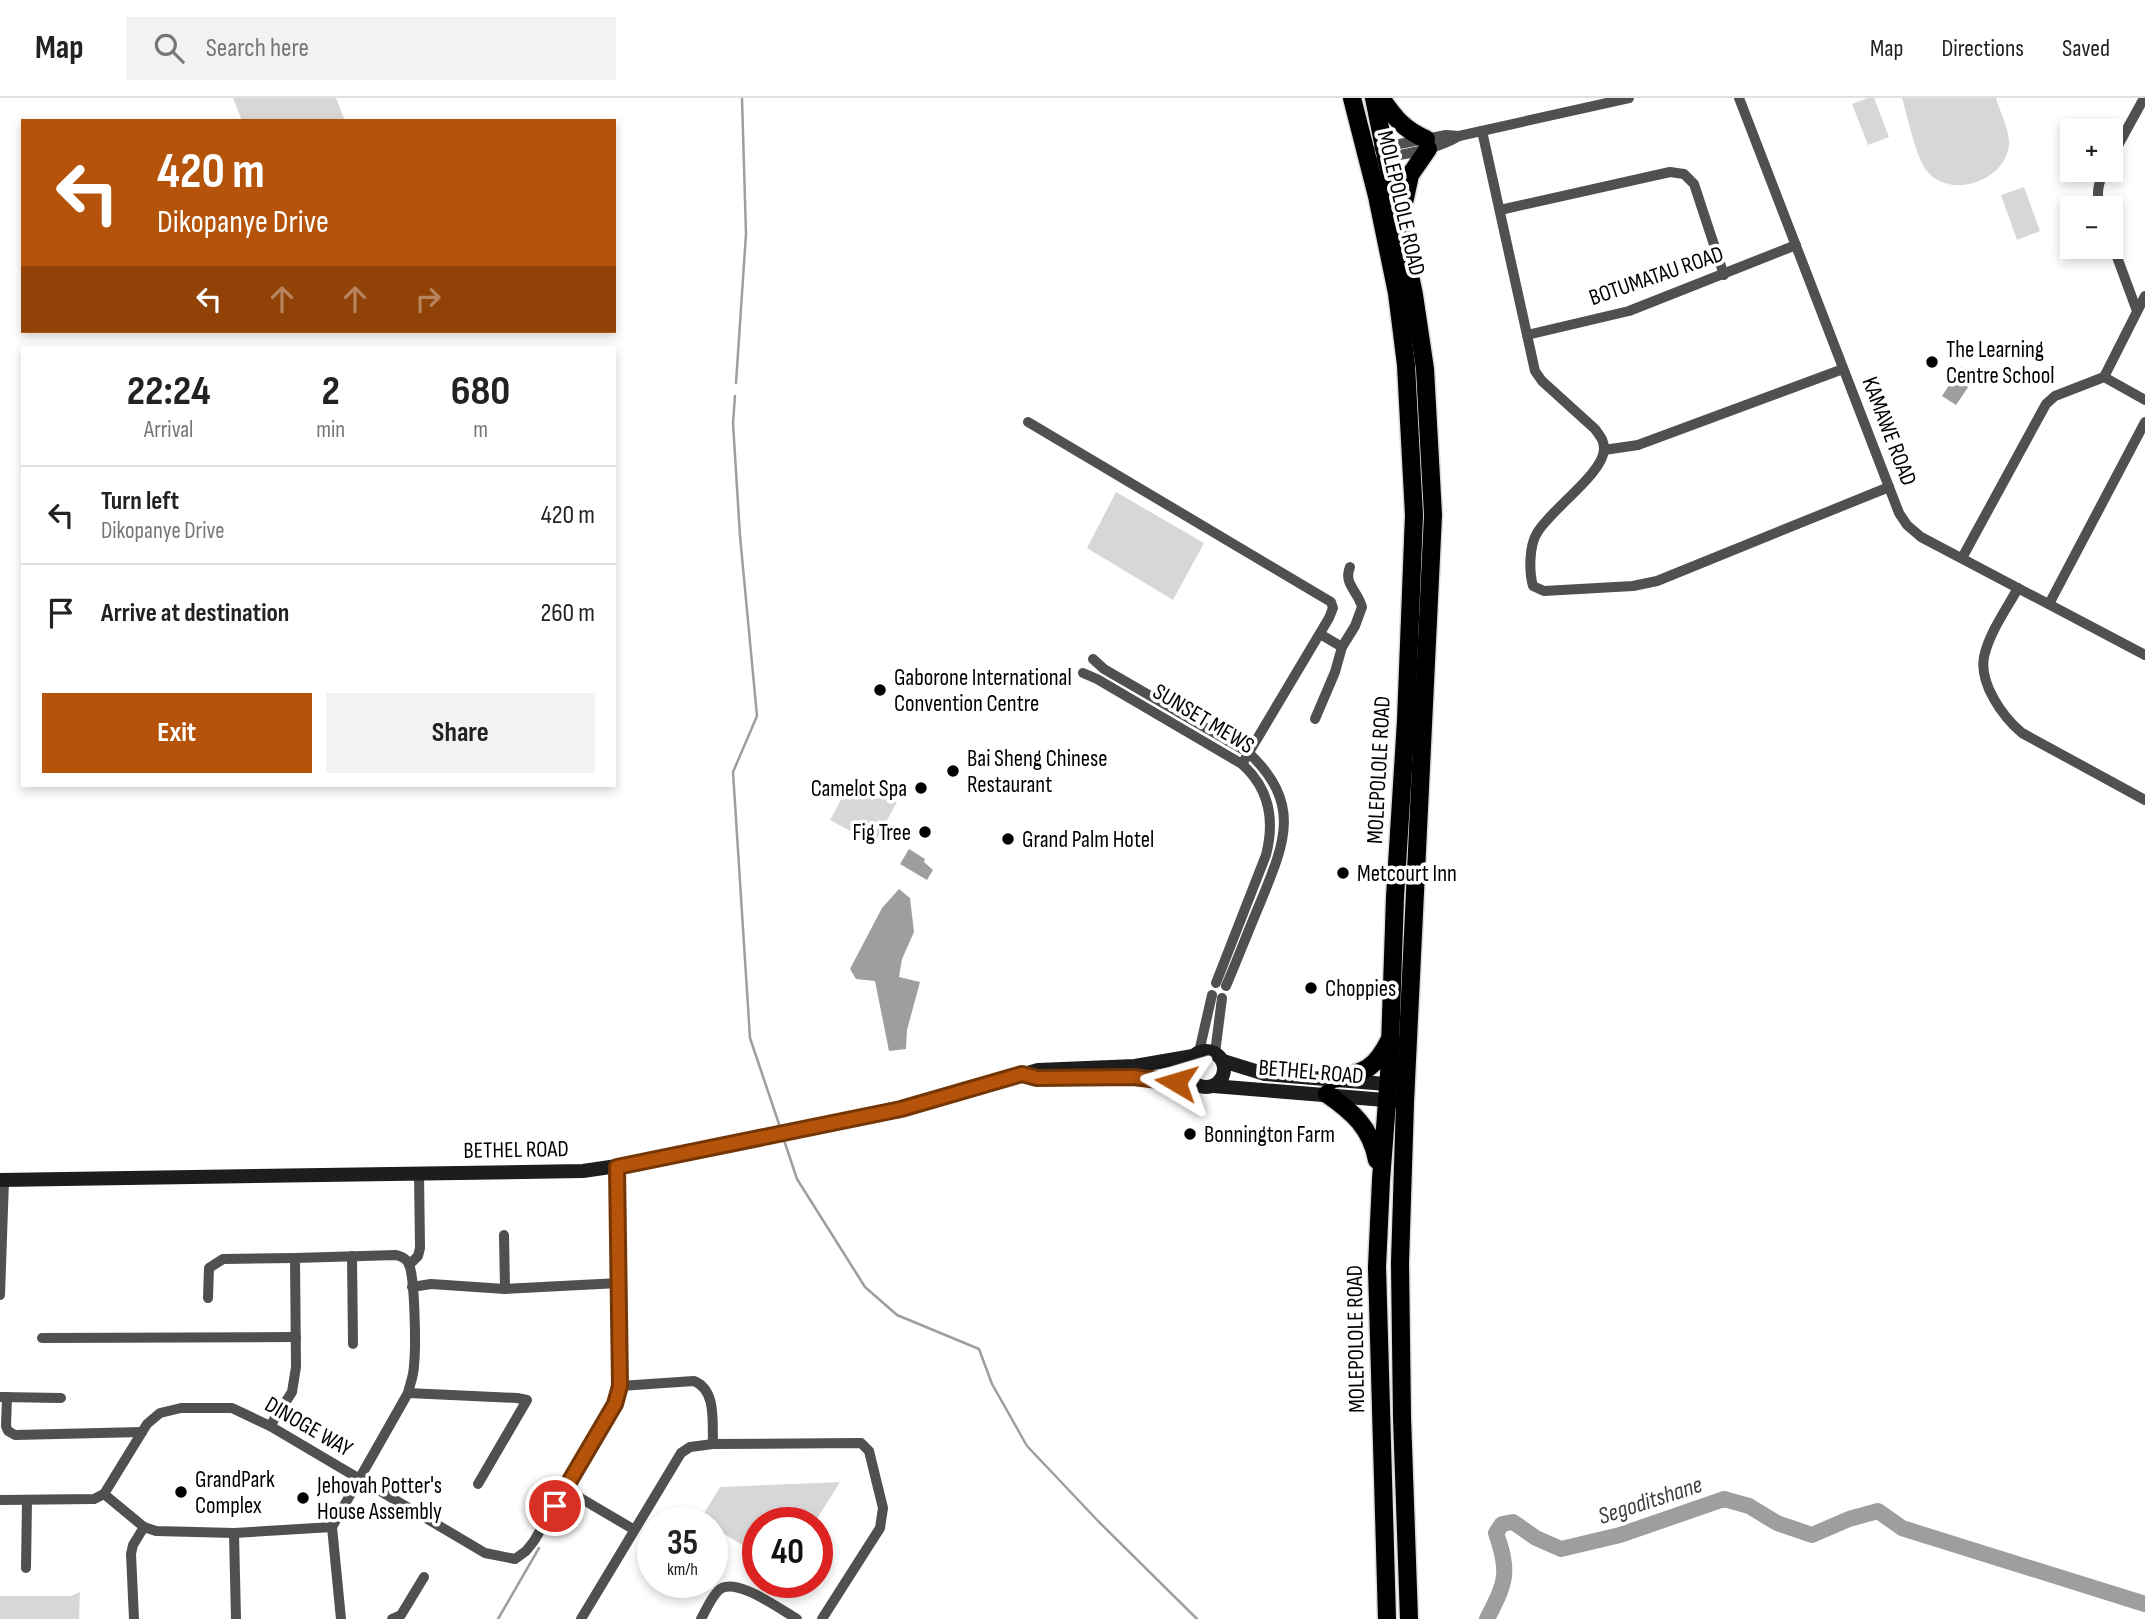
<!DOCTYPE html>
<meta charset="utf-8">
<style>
body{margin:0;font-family:"Sofia Sans Condensed",sans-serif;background:#f2f2f2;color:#222;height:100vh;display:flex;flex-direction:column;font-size:26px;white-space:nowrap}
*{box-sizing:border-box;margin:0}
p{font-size:23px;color:#767676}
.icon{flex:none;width:38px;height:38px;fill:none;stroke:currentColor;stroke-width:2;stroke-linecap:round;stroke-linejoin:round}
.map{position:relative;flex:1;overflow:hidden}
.drawer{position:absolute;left:21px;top:248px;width:595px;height:441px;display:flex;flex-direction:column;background:#fff;border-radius:0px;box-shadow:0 4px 10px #0003}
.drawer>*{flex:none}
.banner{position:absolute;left:21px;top:21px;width:595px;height:214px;border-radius:0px;box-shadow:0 4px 10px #0003;background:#b45309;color:#fff;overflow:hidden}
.controls{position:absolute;left:2060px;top:21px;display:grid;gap:14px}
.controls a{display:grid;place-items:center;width:63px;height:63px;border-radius:0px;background:#fff;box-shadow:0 4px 10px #0003;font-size:35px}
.speed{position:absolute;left:637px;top:1409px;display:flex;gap:14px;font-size:35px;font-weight:700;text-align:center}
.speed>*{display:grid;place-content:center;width:91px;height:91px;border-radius:50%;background:#fff;box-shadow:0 4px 10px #0003;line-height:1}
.speed small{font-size:18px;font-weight:400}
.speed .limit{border:10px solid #d22;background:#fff;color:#111}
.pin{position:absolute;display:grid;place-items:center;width:60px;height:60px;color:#fff;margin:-30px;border:4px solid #fff;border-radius:50%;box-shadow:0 2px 7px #0007}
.me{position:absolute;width:77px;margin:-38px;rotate:277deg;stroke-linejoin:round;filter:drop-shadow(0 0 5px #0008)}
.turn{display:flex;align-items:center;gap:24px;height:147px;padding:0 21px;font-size:32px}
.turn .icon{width:91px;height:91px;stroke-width:2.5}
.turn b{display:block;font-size:49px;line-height:60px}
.lanes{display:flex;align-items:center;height:66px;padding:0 21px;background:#0003;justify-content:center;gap:35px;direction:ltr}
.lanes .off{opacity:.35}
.eta{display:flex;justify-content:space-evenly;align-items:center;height:119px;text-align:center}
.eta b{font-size:42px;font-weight:700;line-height:49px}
.button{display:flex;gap:14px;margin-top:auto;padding:14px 21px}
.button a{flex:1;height:80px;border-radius:0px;background:#b45309;color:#fff;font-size:28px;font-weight:700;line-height:80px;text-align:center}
.button a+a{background:#f2f2f2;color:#222}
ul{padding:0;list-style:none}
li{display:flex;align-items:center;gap:21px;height:98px;padding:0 21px;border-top:2px solid #e0e0e0}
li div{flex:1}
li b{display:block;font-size:26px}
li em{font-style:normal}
header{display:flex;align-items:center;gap:42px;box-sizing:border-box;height:98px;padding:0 35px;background:#fff;border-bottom:2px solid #e0e0e0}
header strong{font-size:33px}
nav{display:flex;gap:38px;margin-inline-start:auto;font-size:24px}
.search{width:490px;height:63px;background:#f2f2f2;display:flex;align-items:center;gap:18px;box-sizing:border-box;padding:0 24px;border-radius:0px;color:#767676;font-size:26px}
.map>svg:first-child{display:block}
</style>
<header>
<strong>Map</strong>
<div class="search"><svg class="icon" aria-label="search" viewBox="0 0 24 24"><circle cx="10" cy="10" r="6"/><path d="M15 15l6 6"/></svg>Search here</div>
<nav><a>Map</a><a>Directions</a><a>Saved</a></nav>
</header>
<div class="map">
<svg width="2145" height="1521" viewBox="0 0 2145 1521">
<rect width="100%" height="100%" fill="#fff"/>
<g fill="#d7d7d7">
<polygon points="233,0 336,0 345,23 242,23"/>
<polygon points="1868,0 1874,0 1889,39 1868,47 1852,6"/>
<path d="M1902 0H1996C2000 14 2010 33 2009 47 2005 84 1949 102 1926 72 1916 59 1907 17 1902 0Z"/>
<polygon points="2024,89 2040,133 2017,142 2001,97"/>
<polygon points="1116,394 1204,445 1173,502 1087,450"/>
<polygon points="853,680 897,704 874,746 830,722"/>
<polygon points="840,1384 815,1424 758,1424 758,1456 712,1429 712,1424 700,1422 720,1389"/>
<polygon points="80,1494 79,1521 0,1521 0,1498 71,1498"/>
</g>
<g fill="#9e9e9e">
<polygon points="1961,269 1975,279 1956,307 1942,298"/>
<polygon points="909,751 925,761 924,764 933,772 927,782 900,766"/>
<polygon points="899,791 910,800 914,834 902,861 899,879 920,884 907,932 906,951 889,953 875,883 856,881 850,871 882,810"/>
</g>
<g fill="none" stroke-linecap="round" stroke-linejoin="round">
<g stroke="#9e9e9e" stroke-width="2.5">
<polyline points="736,285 746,136 742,0"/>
<polyline points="735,298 733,325 740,438 757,618 733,674 750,940 780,1029"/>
<polyline points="783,1039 797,1081 865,1189 897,1217 979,1251 992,1286 1027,1348 1099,1424 1197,1521"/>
<polyline points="498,1521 539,1450"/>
</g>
<path stroke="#9e9e9e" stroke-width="16" d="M1487 1521C1506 1484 1510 1475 1496 1435L1502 1426 1513 1424 1536 1440 1561 1451 1620 1437 1724 1401 1749 1408 1777 1425 1812 1437 1849 1421 1878 1413 1902 1430 2145 1506"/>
<g stroke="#dbdbdb" stroke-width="21">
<g id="primary">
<polyline points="1352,0 1377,98 1397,195 1406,267 1414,417 1406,623 1395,799 1389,978 1381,1082 1377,1169 1387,1521"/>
<polyline points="1374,0 1414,197 1425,271 1433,417 1405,1004 1400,1165 1402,1319 1409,1521"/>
<path d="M1381 0C1394 19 1404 32 1426 41"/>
<polyline points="1402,114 1410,77 1428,51"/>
<path d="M1334 981C1366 974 1375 971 1390 941"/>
<path d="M1327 996C1353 1014 1371 1030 1377 1062"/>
</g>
</g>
<g stroke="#505050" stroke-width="10">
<polyline points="1739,0 1899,415 1907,427 1921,439 2145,557"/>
<path d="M1482 33 1535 273 1542 283 1595 331C1600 338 1604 342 1604 351 1604 375 1550 412 1537 435 1529 448 1529 474 1533 488L1544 493 1633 488 1657 483 1889 389"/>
<polyline points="1379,50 1446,37 1459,38"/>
<path d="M1381 61C1407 55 1436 52 1459 38L1629 0"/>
<polyline points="2110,62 2144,0"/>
<path d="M2100 110C2096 95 2098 85 2105 72"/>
<polyline points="1500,112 1670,74 1684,76 1694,86 1724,177"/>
<polyline points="2110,140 2137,213"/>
<polyline points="1527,237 1629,213 1796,147"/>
<polyline points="2104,279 2145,198"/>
<polyline points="2104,279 2145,302"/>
<polyline points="1028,324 1331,504 1333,510 1329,520 1242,666"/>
<polyline points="1604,352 1638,347 1843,271"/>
<polyline points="1962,460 2046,306 2055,298 2104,279"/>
<path d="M2018 490C2006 512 1989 535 1984 559 1979 586 2003 619 2022 635L2145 702"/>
<polyline points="2049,506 2145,324"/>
<path d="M1342 549 1355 528 1362 509C1358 493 1343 486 1350 469"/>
<path d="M1093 561 1104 571 1249 655C1302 706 1285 744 1261 803 1249 831 1238 860 1226 888"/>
<path d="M1083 575 1097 581 1242 666C1270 691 1275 722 1266 757L1216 885"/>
<polyline points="1315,621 1335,574 1342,549 1320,536"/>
<polyline points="1199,954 1212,897"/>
<polyline points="1215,955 1222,900"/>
<polyline points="504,1137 505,1191"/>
<polyline points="352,1158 353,1246"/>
<polyline points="409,1167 418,1158 420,1150 419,1076"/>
<polyline points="412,1189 431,1186 505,1191 619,1185"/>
<polyline points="0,1197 4,1082"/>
<polyline points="208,1200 209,1170 223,1161 295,1160"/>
<polyline points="42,1240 296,1239"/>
<path d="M620 1288 694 1283C717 1292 712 1325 713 1346"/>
<polyline points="408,1295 517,1300 527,1302 478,1386"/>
<polyline points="1,1299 61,1300"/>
<polyline points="7,1299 6,1328 8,1333 15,1337 142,1334"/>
<path d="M270 1328 292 1294 296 1269 295 1160 396 1157C402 1159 406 1160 409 1166 415 1181 416 1250 414 1267 414 1277 410 1286 408 1295L332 1429"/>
<polyline points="565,1391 633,1431"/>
<polyline points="104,1396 147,1326 160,1315 181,1310 232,1310 270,1328 485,1455 515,1461 526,1453 534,1443 615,1306 620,1288 617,1068"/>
<polyline points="104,1396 144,1429 156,1433 234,1435 332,1429"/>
<polyline points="0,1402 94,1401 104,1396"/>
<polyline points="332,1429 341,1521"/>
<polyline points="234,1435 236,1521"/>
<polyline points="26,1470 27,1402"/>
<polyline points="134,1521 131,1456 133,1447 144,1429"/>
<polyline points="392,1521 401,1517 424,1479"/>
<polyline points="581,1521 681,1355 690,1349 713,1346 861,1345 869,1353 883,1410 880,1430 822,1521"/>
<path d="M701 1521C706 1512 711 1500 718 1493 733 1476 781 1512 797 1521"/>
</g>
<g stroke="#1d1d1d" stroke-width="14">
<circle cx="1206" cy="971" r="18"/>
<polyline points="1223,963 1265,976 1398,987"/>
<polyline points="1075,978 1133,979 1197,987"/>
<polyline points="1213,988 1397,1003"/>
<polyline points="0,1082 583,1073 617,1068 901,1011 1038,972 1135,968 1193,958"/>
</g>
<use href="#primary" stroke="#000" stroke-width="18"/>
</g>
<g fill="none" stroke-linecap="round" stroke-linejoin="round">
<g stroke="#753606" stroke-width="18">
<polyline id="route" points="555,1408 615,1306 620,1288 617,1069 901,1011 1022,976 1037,980 1133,979 1176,984"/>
</g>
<use href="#route" stroke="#b45309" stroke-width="12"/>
</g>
<g fill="#000" stroke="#fff" stroke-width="2.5">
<circle cx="1932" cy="264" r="7"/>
<circle cx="880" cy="592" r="7"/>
<circle cx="953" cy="673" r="7"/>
<circle cx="921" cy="690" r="7"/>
<circle cx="925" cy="734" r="7"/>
<circle cx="1008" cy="741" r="7"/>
<circle cx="1343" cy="775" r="7"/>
<circle cx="1311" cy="890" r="7"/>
<circle cx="1190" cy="1036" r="7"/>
<circle cx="181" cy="1394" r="7"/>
<circle cx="303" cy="1400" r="7"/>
</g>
<g text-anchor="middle" stroke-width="7" stroke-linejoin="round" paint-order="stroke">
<g font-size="23" fill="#000" stroke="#fff">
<text transform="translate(1402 105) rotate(77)" y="8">MOLEPOLOLE ROAD</text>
<text transform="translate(1656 177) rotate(-19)" y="8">BOTUMATAU ROAD</text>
<text transform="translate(1890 333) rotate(69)" y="8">KAMAWE ROAD</text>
<text transform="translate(1204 620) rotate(31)" y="8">SUNSET MEWS</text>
<text transform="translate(1378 672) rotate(-87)" y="8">MOLEPOLOLE ROAD</text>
<text transform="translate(1311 973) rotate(5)" y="8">BETHEL ROAD</text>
<text transform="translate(516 1051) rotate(-1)" y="8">BETHEL ROAD</text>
<text transform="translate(1355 1241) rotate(-91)" y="8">MOLEPOLOLE ROAD</text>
<text transform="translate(309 1328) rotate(30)" y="8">DINOGE WAY</text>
</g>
<g font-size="23" fill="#000" stroke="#fff" text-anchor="start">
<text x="1946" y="259">The Learning<tspan x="1946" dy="26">Centre School</tspan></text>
<text x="894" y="587">Gaborone International<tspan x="894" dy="26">Convention Centre</tspan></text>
<text x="967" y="668">Bai Sheng Chinese<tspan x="967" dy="26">Restaurant</tspan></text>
<text x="907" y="698" text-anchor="end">Camelot Spa</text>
<text x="911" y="742" text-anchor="end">Fig Tree</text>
<text x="1022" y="749">Grand Palm Hotel</text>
<text x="1357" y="783">Metcourt Inn</text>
<text x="1325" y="898">Choppies</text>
<text x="1204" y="1044">Bonnington Farm</text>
<text x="195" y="1389">GrandPark<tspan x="195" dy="26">Complex</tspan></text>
<text x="317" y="1395">Jehovah Potter's<tspan x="317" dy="26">House Assembly</tspan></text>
</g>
<g font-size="24" font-style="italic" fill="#3f3f3f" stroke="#fff">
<text transform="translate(1650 1402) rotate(-18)" y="8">Segoditshane</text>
</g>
</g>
</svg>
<div class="controls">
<a>+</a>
<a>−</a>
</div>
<div class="speed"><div>35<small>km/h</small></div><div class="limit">40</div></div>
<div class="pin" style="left:555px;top:1408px;background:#d93025"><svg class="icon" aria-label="arrive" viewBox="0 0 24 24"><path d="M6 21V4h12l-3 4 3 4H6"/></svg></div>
<svg class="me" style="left:1176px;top:984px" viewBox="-20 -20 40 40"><path d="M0-17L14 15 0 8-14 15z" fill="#b45309" stroke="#fff" stroke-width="4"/></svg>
<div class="banner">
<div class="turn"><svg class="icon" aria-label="left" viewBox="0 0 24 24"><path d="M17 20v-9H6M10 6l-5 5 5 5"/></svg><div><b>420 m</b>Dikopanye Drive</div></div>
<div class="lanes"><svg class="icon" aria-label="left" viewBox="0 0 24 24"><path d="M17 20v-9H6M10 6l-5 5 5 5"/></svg><svg class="icon off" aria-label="ahead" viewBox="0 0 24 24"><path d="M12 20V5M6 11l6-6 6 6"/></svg><svg class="icon off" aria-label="ahead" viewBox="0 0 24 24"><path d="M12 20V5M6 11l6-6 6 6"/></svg><svg class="icon off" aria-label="right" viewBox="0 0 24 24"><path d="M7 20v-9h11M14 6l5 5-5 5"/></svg></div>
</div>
<section class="drawer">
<div class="eta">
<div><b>22:24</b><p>Arrival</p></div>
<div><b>2</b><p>min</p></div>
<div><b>680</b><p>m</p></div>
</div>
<ul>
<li><svg class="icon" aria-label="left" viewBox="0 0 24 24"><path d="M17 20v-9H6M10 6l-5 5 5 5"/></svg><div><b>Turn left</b><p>Dikopanye Drive</p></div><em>420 m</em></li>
<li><svg class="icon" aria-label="arrive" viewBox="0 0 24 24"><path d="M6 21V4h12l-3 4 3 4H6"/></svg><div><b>Arrive at destination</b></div><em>260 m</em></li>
</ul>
<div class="button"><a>Exit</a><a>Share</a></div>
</section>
</div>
